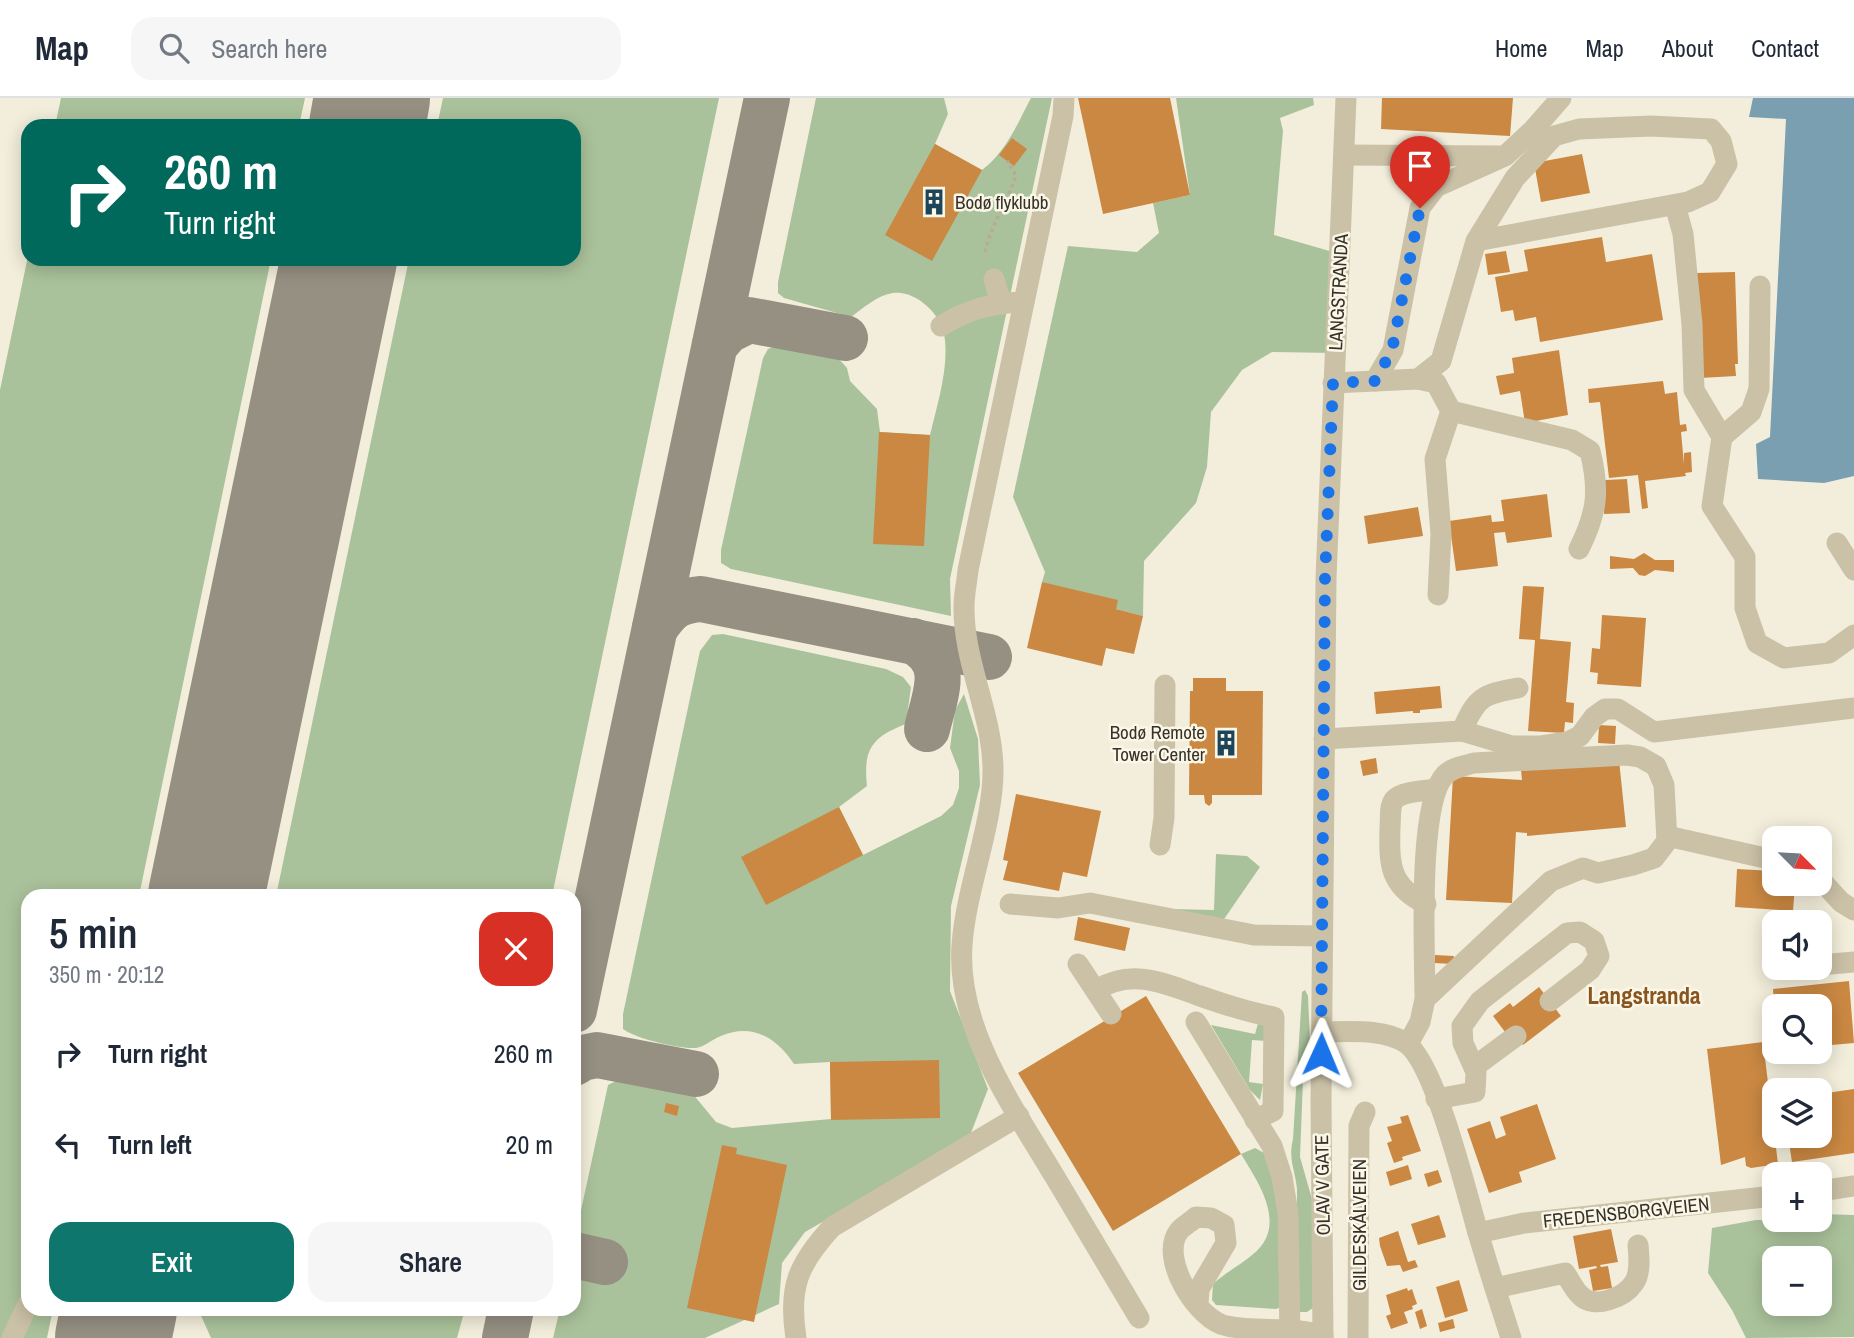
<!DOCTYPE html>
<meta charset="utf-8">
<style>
body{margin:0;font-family:"Archivo Narrow",sans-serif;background:#f6f6f7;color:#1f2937;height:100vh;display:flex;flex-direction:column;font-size:26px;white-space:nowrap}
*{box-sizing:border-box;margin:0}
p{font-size:23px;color:#747a83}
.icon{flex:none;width:38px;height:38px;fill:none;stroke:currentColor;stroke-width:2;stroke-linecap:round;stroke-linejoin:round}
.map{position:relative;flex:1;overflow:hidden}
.panel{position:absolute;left:21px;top:791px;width:560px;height:427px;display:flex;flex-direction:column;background:#fff;border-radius:21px;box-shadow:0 4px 18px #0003}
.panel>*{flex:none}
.top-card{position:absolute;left:21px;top:21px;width:560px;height:147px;border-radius:21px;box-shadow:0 4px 18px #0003;background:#00695c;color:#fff;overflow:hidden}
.needle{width:46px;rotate:114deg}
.fabs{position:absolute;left:1762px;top:728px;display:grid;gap:14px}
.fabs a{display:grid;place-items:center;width:70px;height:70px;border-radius:14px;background:#fff;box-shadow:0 4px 18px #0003;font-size:35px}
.pin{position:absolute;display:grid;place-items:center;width:60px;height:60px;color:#fff;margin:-72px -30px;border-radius:50% 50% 50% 0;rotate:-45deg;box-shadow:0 0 7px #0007}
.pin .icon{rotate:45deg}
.me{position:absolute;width:77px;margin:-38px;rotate:1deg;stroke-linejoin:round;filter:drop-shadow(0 0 5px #0008)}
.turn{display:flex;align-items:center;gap:24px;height:147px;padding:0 28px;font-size:32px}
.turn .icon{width:91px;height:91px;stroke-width:2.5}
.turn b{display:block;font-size:49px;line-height:60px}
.round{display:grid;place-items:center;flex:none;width:74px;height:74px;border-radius:21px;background:#f6f6f7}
.overview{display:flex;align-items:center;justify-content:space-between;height:119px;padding:0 28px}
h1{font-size:42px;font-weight:600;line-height:52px}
.cta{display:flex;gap:14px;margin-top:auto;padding:14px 28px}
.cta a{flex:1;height:80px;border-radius:21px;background:#0f766e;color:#fff;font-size:28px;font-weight:600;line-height:80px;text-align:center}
.cta a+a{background:#f6f6f7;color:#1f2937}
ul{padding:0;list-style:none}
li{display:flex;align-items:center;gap:21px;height:91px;padding:0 28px}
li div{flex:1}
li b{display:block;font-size:26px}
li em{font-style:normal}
header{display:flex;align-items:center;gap:42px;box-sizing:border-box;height:98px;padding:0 35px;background:#fff;border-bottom:2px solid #e0e1e3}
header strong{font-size:33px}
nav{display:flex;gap:38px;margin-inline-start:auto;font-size:24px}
.search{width:490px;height:63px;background:#f6f6f7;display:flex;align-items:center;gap:18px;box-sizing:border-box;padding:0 24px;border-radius:21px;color:#747a83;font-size:26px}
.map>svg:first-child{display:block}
</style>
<header>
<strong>Map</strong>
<div class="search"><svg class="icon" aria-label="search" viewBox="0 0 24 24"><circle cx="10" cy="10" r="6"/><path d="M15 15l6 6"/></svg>Search here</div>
<nav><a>Home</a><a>Map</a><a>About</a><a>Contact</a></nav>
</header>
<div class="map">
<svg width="1854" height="1240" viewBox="0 0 1854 1240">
<rect width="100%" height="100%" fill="#f3eedb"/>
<g fill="#aac29b" fill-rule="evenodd">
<polygon points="61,0 305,0 299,28 55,28"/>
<polygon points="443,0 719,0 552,798 276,798 409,161 574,161 574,28 437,28"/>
<path d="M816 0H944L948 16 935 46 982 72C1007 53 1017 26 1031 0H1052L950 481 951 518 731 471 721 465V452L763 260 768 251 775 248 839 261 847 270 850 283 877 311 880 334 930 337C937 307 950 267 944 236 940 215 915 192 893 195 878 197 863 210 851 219L784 200 778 195V184Z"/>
<polygon points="1176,0 1313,0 1314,7 1280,20 1283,33 1274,137 1340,156 1334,255 1272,254 1242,272 1211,314 1207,369 1196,405 1144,463 1143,518 1116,511 1042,484 1045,474 1013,399 1068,148 1137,154 1159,135 1153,105 1190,97"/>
<polygon points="28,158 28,161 271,161 139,798 28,798 28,1211 53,1211 47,1240 0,1240 0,292"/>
<path d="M723 536 886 571 903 579 911 589 906 626C872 639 863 651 867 688L839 709 863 757 941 718 953 707 959 690V673L950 650 955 612 964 596 978 641 980 687 951 808 950 893 988 991 969 1040 805 1134 782 1165 779 1206 705 1240H553L560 1211H574V1145L608 987 620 981 692 995 716 1024 732 1030 831 1021 830 964 794 966C776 939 752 925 721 938 713 941 704 949 696 950 680 951 636 941 623 931V916L700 553 712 537Z"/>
<polygon points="1216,756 1247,758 1260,769 1222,824 1172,811 1214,812"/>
<path d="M1305 892 1308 898 1311 967 1303 982 1300 1059 1312 1101 1313 1210 1307 1214H1300L1297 1210V1091C1295 1071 1288 1061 1293 1041L1302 894Z"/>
<polygon points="1259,922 1270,926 1266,943 1252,942 1249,984 1263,986 1260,1002 1250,992 1211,927 1255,936"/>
<path d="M1255 1050 1264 1055 1269 1064 1281 1127V1209L1276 1211 1216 1207 1212 1202 1213 1186C1225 1175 1240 1167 1252 1157 1289 1128 1259 1086 1241 1056Z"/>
<path d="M1820 1116 1854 1117V1239L1746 1240 1732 1212 1708 1175 1712 1130 1756 1122H1820ZM1820 1160V1206H1774V1160Z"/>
<polygon points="198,1211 465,1211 457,1240 211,1240"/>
</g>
<polygon fill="#799fb1" points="1753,0 1854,0 1854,378 1824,385 1758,381 1756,346 1770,339 1786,21 1749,19"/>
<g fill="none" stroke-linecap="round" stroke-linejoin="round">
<g stroke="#959082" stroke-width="46">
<polyline points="715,247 727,233 749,222 845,240"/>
<path d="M655 530C669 510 676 503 701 501L989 559"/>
<path d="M913 543C952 564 935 596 927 631"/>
<polyline points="574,912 767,0"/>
<polyline points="574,965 582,960 597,957 696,976"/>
<polyline points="574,1157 605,1164"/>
<polyline points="126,1211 132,1240"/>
<polyline points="505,1240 511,1211"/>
</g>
<g stroke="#959082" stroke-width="116">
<polyline points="367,28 372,0"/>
<polyline points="206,798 339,161"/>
<polyline points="113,1240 119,1211"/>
</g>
</g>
<g fill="#ca8842">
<polygon points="1078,0 1170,0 1190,97 1103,116"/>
<polygon points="1382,0 1513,0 1510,38 1381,31"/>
<polygon points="1012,40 1027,51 1014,68 999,57"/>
<polygon points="935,46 982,72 932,163 885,137"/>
<polygon points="1582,56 1590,95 1541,104 1534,65"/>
<polygon points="1602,139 1606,164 1652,156 1663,222 1540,244 1536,219 1515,223 1513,212 1501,214 1495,179 1528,173 1524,152"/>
<polygon points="1506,153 1510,174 1488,177 1485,156"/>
<polygon points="1735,174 1738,266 1735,266 1736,278 1700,280 1696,175"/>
<polygon points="1559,252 1568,317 1525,325 1520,293 1500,297 1496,278 1514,275 1512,260"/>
<polygon points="1663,283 1665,296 1677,294 1680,327 1686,326 1687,333 1681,334 1684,366 1684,355 1691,354 1692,374 1685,375 1686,378 1645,383 1648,410 1642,411 1638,377 1609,380 1600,304 1589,305 1588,291"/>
<polygon points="879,334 930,337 924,448 873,446"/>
<polygon points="1627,381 1630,415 1604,416 1605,382"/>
<polygon points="1547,396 1552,439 1507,445 1505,434 1494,435 1498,468 1456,473 1449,423 1491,417 1492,424 1504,423 1501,402"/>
<polygon points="1418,409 1423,438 1368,446 1364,418"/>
<polygon points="1644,455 1655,462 1674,462 1674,474 1655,472 1645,478 1639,477 1633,470 1610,471 1610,458 1634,461"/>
<polygon points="1042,484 1118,502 1116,511 1143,518 1134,556 1106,550 1102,568 1027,550"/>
<polygon points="1523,488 1544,489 1540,541 1571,544 1566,604 1574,605 1573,625 1565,624 1564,635 1528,633 1535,542 1519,541"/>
<polygon points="1602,517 1646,520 1641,589 1597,586 1598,575 1590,574 1592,550 1600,551"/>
<polygon points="1193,580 1226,580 1226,593 1263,593 1262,697 1212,697 1212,705 1209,708 1205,705 1204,697 1189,697 1190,593 1193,593"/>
<polygon points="1440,588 1442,610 1420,612 1420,615 1413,615 1413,613 1376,616 1374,594"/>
<polygon points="1599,627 1616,628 1615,646 1598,645"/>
<polygon points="1376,660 1378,675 1363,678 1360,663"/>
<polygon points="1619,662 1626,729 1527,738 1527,735 1516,734 1512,805 1446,802 1453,678 1522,682 1521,672"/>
<polygon points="1016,696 1101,713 1087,779 1063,774 1059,793 1003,782 1008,763 1003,762"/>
<polygon points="839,709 863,757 766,807 741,759"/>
<polygon points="1737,771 1774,773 1774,786 1795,786 1793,813 1735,809"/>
<polygon points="1078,819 1130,830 1125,853 1074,842"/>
<polygon points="1435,857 1454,858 1453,866 1434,865"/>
<polygon points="1849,883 1854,945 1820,948 1820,908 1774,908 1773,891"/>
<polygon points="1539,889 1561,918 1523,947 1510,930 1505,934 1493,918 1510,905 1513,909"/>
<polygon points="1146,898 1241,1056 1113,1133 1018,975"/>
<polygon points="1763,944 1778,1066 1751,1070 1746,1068 1745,1059 1721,1067 1707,951"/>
<polygon points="939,962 940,1020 831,1022 830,964"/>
<polygon points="1854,991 1854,1055 1792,1064 1788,1038 1820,1038 1820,996"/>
<polygon points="666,1005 679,1008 677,1018 664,1014"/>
<polygon points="1537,1006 1556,1061 1519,1074 1522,1084 1489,1095 1467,1031 1490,1023 1496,1041 1506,1037 1500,1019"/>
<polygon points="1408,1017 1421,1053 1402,1059 1403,1062 1394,1065 1387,1045 1392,1043 1387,1029 1402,1025 1400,1019"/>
<polygon points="722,1047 737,1050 736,1056 787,1067 754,1224 687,1210"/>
<polygon points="1408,1067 1412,1081 1390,1088 1386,1074"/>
<polygon points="1438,1072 1442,1084 1428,1089 1424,1076"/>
<polygon points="1439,1117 1446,1139 1418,1147 1411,1126"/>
<polygon points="1611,1131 1618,1164 1600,1167 1601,1169 1608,1168 1612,1190 1593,1193 1589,1172 1597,1170 1596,1168 1579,1171 1573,1138"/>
<polygon points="1398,1133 1408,1164 1415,1162 1418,1169 1403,1174 1400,1167 1387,1168 1380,1148 1379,1140"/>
<polygon points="1459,1182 1468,1213 1445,1220 1436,1189"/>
<polygon points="1407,1190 1408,1193 1412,1191 1417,1206 1412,1208 1413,1211 1404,1214 1408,1225 1391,1231 1386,1218 1391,1216 1386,1197"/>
<polygon points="1422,1211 1427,1228 1420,1231 1415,1214"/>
<polygon points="1453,1221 1455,1230 1440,1234 1438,1225"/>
</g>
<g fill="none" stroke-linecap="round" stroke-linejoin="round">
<path stroke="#b7ac91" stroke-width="3.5" stroke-dasharray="3.5 3.5" stroke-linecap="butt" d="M985 154C991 126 1008 104 1016 77L1007 63"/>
<g stroke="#cbc1a7" stroke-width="21">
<path d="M1064 0 1063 18 968 472C967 484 964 496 964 508 963 563 992 615 993 670 994 725 966 789 962 847 956 931 1014 1010 1055 1079 1083 1126 1111 1173 1139 1220"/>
<polyline points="1344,57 1499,58"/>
<polyline points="1675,107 1683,136 1692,226 1694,292 1722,339"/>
<polyline points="994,181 1001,205"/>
<polyline points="1760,188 1759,291 1751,314 1722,339 1712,408 1745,459 1745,510 1757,545 1784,560 1829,555 1854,537"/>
<path d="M941 228C969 211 991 205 1024 204"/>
<polyline points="1418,281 1441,263 1476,143 1515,80 1554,38 1579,31 1651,28 1711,31 1721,43 1727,66 1710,94 1688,104 1476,143"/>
<polyline points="1375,283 1393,252 1420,110 1436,89 1505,58 1533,32 1561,0"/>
<polyline points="1333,285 1418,281 1436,285 1451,313 1435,361 1441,436 1438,497"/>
<path d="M1451 313 1572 342 1590 353C1600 393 1597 415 1579 451"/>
<polyline points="1837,445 1854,472"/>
<path d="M1462 633C1476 600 1482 596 1518 590"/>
<polyline points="1324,641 1462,633 1512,648 1541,648 1568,644 1580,638 1594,619 1605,611 1618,611 1654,634 1854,610"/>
<polyline points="1667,738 1774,762"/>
<polyline points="1160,747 1164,720 1165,587"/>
<polyline points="1820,781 1841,804 1854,812"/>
<polyline points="1010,806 1058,810 1090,805 1254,837 1322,838"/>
<path d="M1426 806C1389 788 1389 766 1390 729 1391 721 1389 709 1394 702 1402 693 1425 693 1436 691"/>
<polyline points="1078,866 1111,916"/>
<polyline points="1820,867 1854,864"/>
<polyline points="1779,870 1780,870"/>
<path d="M1096 892C1132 870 1164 885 1200 898 1223 906 1250 915 1274 919L1273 1013 1255 1022"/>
<polyline points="1196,924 1272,1048 1282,1079 1288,1115 1290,1240"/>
<path d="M1322 934C1348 934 1383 930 1406 945 1436 966 1467 1098 1479 1138 1489 1172 1500 1206 1511 1240"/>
<path d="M1408 946 1420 924 1425 901 1551 783 1583 770 1598 775 1633 767 1654 760 1667 743 1664 687 1656 668 1640 659 1627 657 1474 665C1464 668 1453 669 1445 677 1417 705 1425 857 1425 901"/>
<polyline points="1474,969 1516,938"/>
<polyline points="1436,1001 1475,994 1476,974 1463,945 1462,928 1480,903 1567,835 1580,834 1594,843 1599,858 1590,872 1550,903"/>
<polyline points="1820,1093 1854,1088"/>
<polyline points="1478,1135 1524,1125 1774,1098"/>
<path d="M1495 1190 1565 1175C1570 1182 1574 1192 1581 1198 1594 1211 1624 1200 1634 1185 1641 1175 1639 1158 1638 1147"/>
<path d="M1198 1207 1199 1191 1226 1145 1224 1127 1211 1120 1196 1119C1191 1124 1183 1128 1179 1133 1158 1160 1198 1223 1227 1228 1259 1235 1291 1227 1323 1238"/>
<polyline points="12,1240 28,1206"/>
<path d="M796 1240C788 1189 798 1166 832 1129L1019 1018"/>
<polyline points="1323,1240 1321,1003 1326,480 1346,0"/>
<polyline points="1358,1240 1359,1028 1365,1014"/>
</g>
</g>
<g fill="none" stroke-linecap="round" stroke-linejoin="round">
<polyline stroke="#1a73e8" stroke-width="12" stroke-dasharray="0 21.6" points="1321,956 1325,480 1333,285 1375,283 1392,252 1420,110"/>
</g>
<defs>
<g id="building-bare" transform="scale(2.1)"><path d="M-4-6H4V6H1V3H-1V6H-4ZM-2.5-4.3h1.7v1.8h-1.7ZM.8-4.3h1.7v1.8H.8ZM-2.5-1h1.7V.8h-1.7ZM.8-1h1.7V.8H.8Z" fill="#1c455a" stroke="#faf7e8" stroke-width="2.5" paint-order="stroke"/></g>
</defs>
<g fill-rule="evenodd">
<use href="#building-bare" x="934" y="104"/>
<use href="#building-bare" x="1226" y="645"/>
</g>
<g text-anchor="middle" stroke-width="5" stroke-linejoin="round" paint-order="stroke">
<g font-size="19" fill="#373128" stroke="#faf7e8" text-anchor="start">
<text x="955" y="111">Bodø flyklubb</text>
<text x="1205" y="641" text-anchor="end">Bodø Remote<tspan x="1205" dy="22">Tower Center</tspan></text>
</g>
<g font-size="19" fill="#373128" stroke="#faf7e8">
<text transform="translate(1338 194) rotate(-87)" y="7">LANGSTRANDA</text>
<text transform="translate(1322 1087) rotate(-91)" y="7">OLAV V GATE</text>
<text transform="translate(1626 1114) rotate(-6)" y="7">FREDENSBORGVEIEN</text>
<text transform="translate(1359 1127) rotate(-90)" y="7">GILDESKÅLVEIEN</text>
</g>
<g font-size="23" font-weight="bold" fill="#89551e" stroke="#faf7e8">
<text x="1644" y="906">Langstranda</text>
</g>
</g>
</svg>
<div class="fabs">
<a><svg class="needle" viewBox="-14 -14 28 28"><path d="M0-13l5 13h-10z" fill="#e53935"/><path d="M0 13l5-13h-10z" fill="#747a83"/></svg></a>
<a><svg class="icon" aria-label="sound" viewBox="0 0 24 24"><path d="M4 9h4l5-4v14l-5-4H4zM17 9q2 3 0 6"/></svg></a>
<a><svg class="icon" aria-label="search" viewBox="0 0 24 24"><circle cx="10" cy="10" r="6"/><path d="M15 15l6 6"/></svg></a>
<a><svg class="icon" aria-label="layers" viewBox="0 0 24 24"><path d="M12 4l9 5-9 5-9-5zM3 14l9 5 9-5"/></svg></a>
<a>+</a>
<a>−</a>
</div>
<div class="pin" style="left:1420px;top:110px;background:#d93025"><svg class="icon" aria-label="arrive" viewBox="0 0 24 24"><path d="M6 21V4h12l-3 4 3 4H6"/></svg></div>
<svg class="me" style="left:1321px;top:956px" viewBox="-20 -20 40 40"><path d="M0-17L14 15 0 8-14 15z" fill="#1a73e8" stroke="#fff" stroke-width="4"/></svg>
<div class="top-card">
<div class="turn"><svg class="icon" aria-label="right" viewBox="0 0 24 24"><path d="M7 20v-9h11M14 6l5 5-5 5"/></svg><div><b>260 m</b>Turn right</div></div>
</div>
<section class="panel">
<div class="overview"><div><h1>5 min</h1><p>350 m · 20:12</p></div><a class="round" style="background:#d93025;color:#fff"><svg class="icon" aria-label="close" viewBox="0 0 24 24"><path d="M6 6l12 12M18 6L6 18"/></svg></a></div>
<ul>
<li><svg class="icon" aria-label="right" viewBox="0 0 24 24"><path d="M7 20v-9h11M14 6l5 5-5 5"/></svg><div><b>Turn right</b></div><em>260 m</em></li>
<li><svg class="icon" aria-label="left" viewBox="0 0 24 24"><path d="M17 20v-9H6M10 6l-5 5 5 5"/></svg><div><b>Turn left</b></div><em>20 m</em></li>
</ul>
<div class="cta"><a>Exit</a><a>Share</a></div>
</section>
</div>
